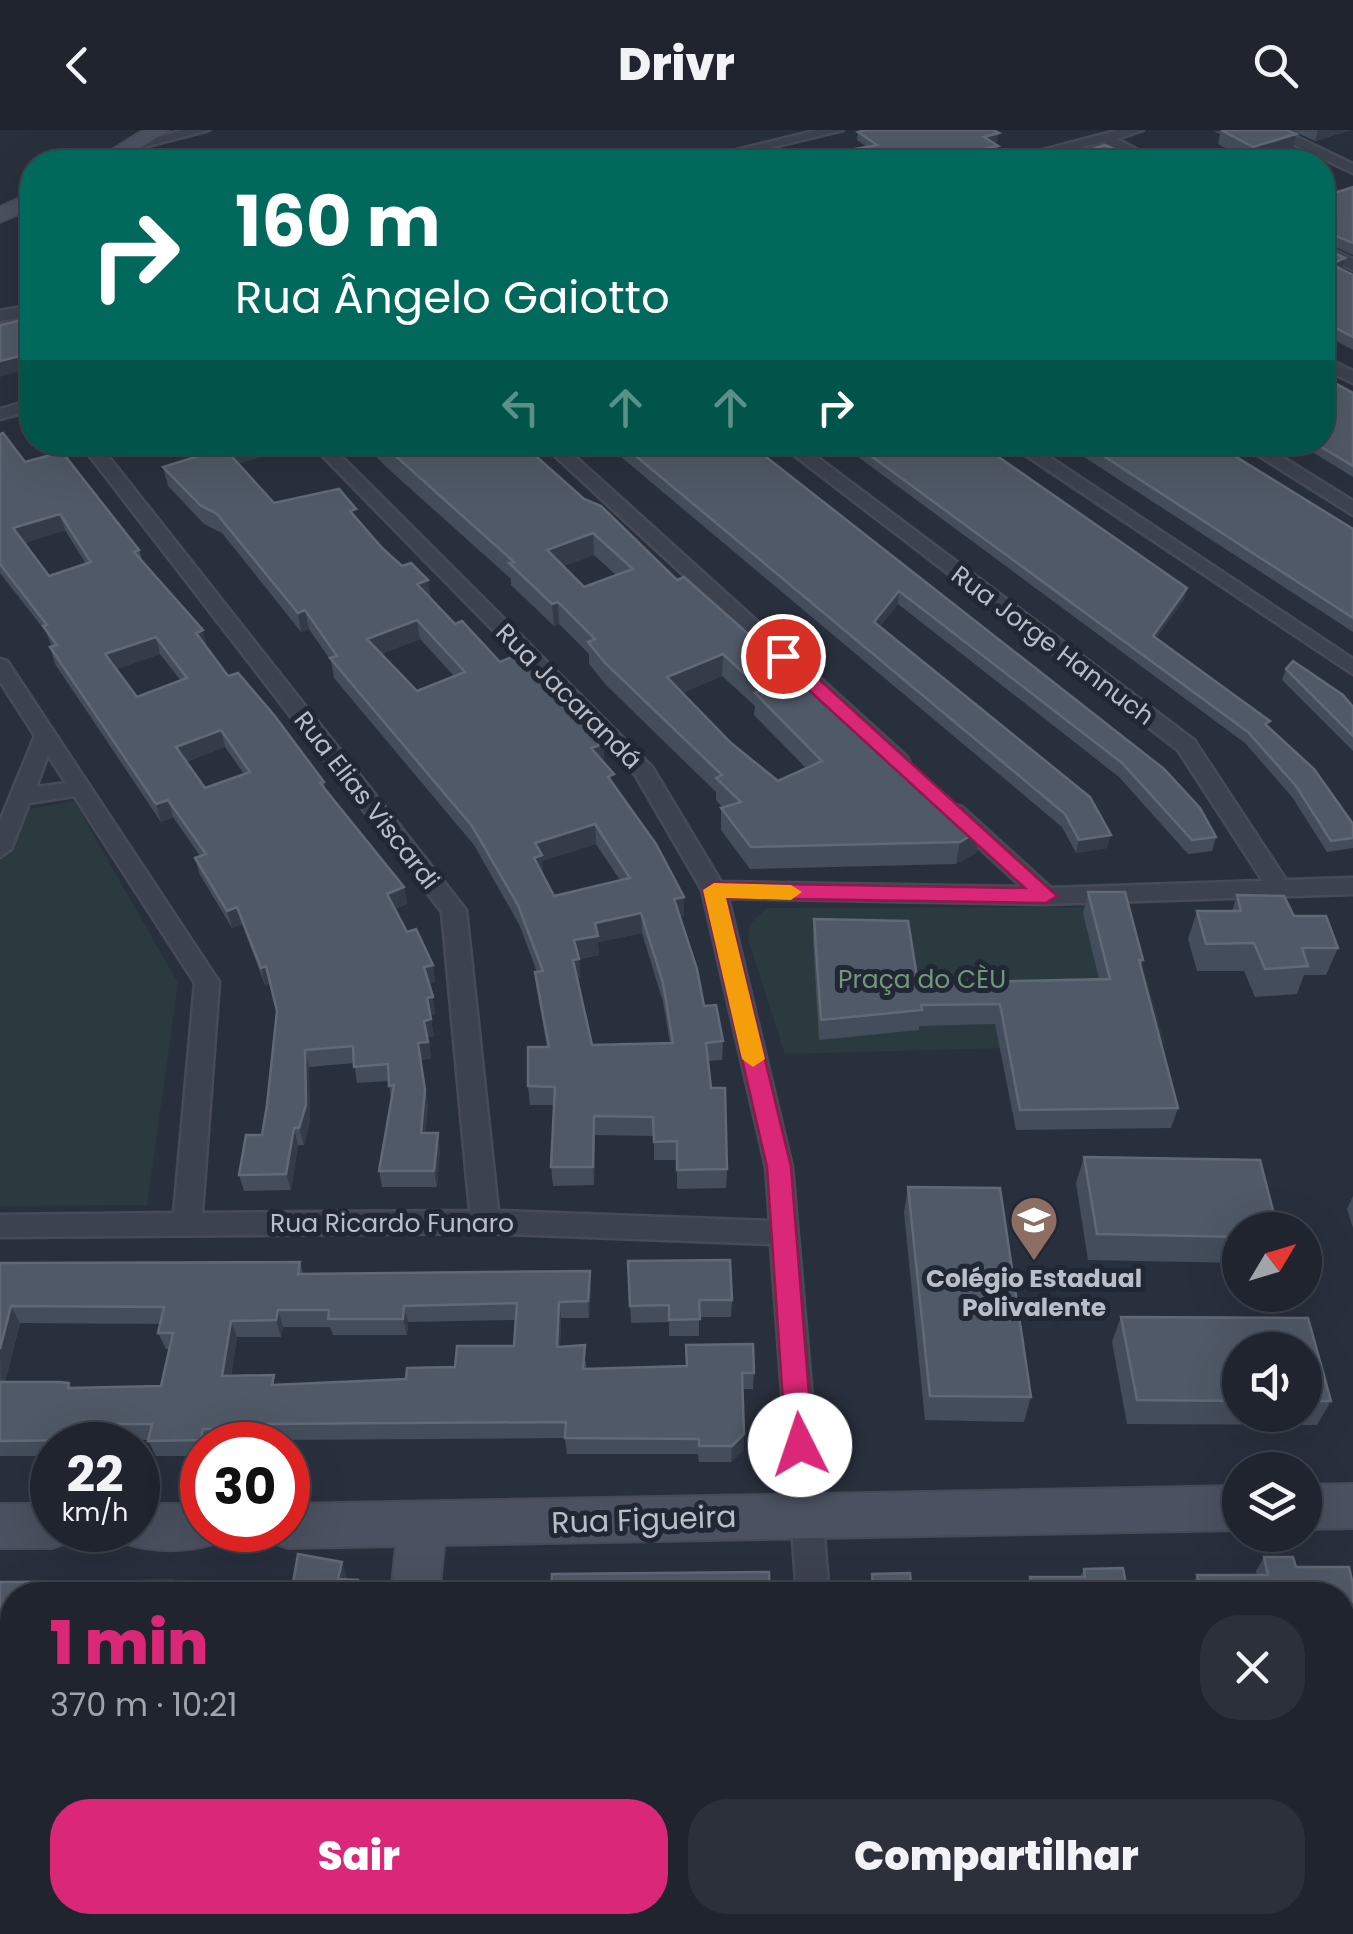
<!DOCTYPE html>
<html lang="pt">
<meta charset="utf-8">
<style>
body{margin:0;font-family:Poppins,sans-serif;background:#2c303a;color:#f1f3f6;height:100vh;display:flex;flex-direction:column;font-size:38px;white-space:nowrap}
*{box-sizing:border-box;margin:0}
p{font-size:32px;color:#a1a4aa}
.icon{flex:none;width:55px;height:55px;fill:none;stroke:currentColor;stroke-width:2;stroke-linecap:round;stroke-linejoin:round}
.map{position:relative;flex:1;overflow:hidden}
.details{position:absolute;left:0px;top:1452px;width:1355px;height:352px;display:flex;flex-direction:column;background:#1f242e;border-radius:40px 40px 0 0;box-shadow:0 10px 40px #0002,0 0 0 2px #3c414a}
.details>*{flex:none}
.top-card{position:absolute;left:20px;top:20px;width:1315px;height:305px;border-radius:40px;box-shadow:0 10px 40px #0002,0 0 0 2px #3c414a;background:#00695c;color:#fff;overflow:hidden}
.needle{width:65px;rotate:52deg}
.tools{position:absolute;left:1222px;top:1082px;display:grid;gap:20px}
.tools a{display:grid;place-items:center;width:100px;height:100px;border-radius:50%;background:#1f242e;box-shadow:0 10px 40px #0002,0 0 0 2px #3c414a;font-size:50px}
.speed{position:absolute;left:30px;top:1292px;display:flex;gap:20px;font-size:50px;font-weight:700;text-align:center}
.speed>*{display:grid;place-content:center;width:130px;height:130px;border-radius:50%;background:#1f242e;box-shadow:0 10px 40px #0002,0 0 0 2px #3c414a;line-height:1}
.speed small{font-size:25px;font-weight:400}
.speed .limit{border:15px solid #d22;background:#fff;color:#111}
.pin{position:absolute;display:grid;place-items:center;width:85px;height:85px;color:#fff;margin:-42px;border:5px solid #fff;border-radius:50%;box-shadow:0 2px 10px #0007}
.me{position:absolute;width:110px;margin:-55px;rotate:356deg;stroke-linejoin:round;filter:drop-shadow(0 0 8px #0008)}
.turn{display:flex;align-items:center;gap:35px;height:210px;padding:0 50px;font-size:45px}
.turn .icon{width:130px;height:130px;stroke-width:2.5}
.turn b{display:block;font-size:70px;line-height:85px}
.lanes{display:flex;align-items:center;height:95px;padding:0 50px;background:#0003;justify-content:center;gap:50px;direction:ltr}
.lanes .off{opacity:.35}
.round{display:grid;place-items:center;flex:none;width:105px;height:105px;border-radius:40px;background:#2c303a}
.head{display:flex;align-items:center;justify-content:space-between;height:170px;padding:0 50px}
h1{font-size:60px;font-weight:800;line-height:75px;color:#db2777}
.primary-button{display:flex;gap:20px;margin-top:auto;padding:20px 50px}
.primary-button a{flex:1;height:115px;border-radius:40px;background:#db2777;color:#fff;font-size:40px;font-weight:800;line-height:115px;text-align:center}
.primary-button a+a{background:#2c303a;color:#f1f3f6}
header{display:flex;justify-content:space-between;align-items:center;height:130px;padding:0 50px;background:#1f242e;font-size:45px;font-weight:800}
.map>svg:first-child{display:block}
</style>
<header><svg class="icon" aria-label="back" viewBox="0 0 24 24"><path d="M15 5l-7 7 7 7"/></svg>Drivr<svg class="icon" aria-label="search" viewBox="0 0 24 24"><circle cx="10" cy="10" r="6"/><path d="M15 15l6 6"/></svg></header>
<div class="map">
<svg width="1353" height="1804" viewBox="0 0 1353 1804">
<rect width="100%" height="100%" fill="#29303d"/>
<g fill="#2b3a3e">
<polygon points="74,671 178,853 147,1075 0,1076 0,732 17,681"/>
<polygon points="1127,777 1165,914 785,924 748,809 750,794 767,778"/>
</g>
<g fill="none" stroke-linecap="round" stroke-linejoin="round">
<g stroke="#464b57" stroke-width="5">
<g id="street">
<polygon points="184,0 209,0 140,18 133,14"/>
<polygon points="818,0 843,0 711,32 688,32"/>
<polygon points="1119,0 1143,0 1117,9 1160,32 1143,32 1103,12 1019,32 997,32"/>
<polygon points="1264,0 1282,0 1353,34 1353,43"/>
<polygon points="1322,115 1353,129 1353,140 1322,125"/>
<polygon points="32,175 32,185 0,191 0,181"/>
<polygon points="1322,226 1353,241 1353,253 1322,238"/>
<polygon points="32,270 32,280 0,289 0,279"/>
<path d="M79 312H97L466 780 498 1081 770 1091 766 1037 702 760 636 646 309 312H327L652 637 721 752 1022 757 946 687 943 682 954 675 962 677 1051 758 1263 751 1178 620 777 312H797L1194 610 1286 750 1353 748V764L1046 774 728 768 792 1037 829 1465H797L771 1114 485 1103 0 1107V1085L174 1083 195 853 74 666 29 673 11 719 0 727V691L35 606 0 551V529L7 531 219 852 202 1083 470 1081 442 782ZM48 625 66 653 36 657Z"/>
<polygon points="540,312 559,312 906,626 909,631 906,636 890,636"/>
<polygon points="1006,312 1027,312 1353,529 1353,544"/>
<polygon points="1237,312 1258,312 1353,371 1353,385"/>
<rect x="1342" y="1728" width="11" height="36"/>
<polygon points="827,1792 863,1792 864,1804 828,1804"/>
</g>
</g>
<g stroke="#464b57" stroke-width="4">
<g id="secondary">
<polygon points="144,0 169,0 118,32 93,32"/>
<polygon points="32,63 32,78 0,92 0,77"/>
<polygon points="1353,1354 1353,1398 1305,1399 1305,1355"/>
<polygon points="1240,1356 1240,1400 444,1415 439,1465 391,1465 396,1416 288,1418 271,1412 266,1400 288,1400 288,1374"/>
<polygon points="0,1374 52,1374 52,1400 74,1400 69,1412 52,1418 0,1418"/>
<path d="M138 1374H202V1400H224L219 1412C191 1423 149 1423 121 1412L116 1400H138Z"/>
<polygon points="356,1792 410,1792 409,1804 355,1804"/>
</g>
</g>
<use href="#street" fill="#3c424e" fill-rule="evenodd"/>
<use href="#secondary" fill="#4b5160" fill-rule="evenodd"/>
</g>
<g fill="#444d5b" fill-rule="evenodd">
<polygon points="1287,0 1296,4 1293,18 1250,31 1218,14 1220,4 1214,1"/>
<polygon points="1291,0 1351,0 1315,11"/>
<polygon points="858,2 997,11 993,13 998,16 997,24 960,32 855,32 849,28 850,20 867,17 857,10"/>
<polygon points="1353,57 1353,125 1324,112 1323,118 1342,139 1353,145 1353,220 1322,203 1322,67"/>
<polygon points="1353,263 1353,347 1296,312 1322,312"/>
<path d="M0 304 25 332 139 420 143 432 228 546 324 652 326 661 404 757 407 774 395 779 407 802 433 835 435 852 429 853 435 884 430 885 434 906 428 907 431 928 421 930 428 976 425 1003 440 1019 437 1057H382L379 1041 391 969 389 951 357 953 354 933 309 937 310 991 304 1015H298L291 1060 244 1061 239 1045 262 1005 267 975 277 881 270 853 265 855 242 794 232 798 200 745 195 728 200 726 173 687 161 692 55 534 50 517H52L46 502 0 443ZM65 400 86 434 49 446 24 413ZM160 524 181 551 137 567 117 539ZM225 617 244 644 205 658 186 632Z"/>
<path d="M206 312H264L266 325 238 334 274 373 358 390 455 494 603 614 604 633 614 656 684 767V786L680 787 704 876 723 911 722 930 708 931 711 958 727 1039 726 1058 677 1059V1030H654V1006L595 1005 594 1055 553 1056 551 1037 554 975H530L528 956 547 917 537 861 535 842H537L519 794 474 715 334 548 331 531 309 499 301 502 222 403 204 394 168 356 163 337 214 321ZM420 509 454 546 417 561 381 524ZM596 714 620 750 554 766 543 745 542 731ZM642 803 663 872 670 913 592 915 577 848H580L579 829 599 825 598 812Z"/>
<path d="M363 312H520L677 450 869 611 980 700 976 723 956 734 750 739 721 700V678H723L716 670V662L606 555 589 534V524L559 494 554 496 511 455V449L384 335ZM594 425 616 445 584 457 563 436ZM722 546 755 576 754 585 806 638 778 651 731 613 682 563Z"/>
<polygon points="596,312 747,312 1216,707 1212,721 1188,724 1119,647 898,474 880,496 1107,718 1076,723 1062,697 614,321 607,322"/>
<polygon points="838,312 977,312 1185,468 1156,508 1268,596 1353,694 1353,718 1327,722 1292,667 1245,613"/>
<polygon points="1061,312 1212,312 1353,399 1353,502"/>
<polygon points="1286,539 1353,577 1353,621 1282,550"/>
<polygon points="1088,762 1143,830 1141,837 1178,978 1171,998 1016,1000 995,894 919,896 919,900 819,910 813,810 814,789 918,853 1099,849 1083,783"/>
<polygon points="1237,765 1294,786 1338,818 1326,845 1304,845 1297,864 1255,867 1244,841 1197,841 1188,809 1197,781 1232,781"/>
<polygon points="1084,1027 1240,1100 1240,1133 1088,1130 1076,1053"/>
<polygon points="908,1057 1031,1267 1024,1292 925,1290 904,1083"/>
<polygon points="1353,1066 1353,1098 1347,1079"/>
<polygon points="628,1131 732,1170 731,1187 699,1187 699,1206 669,1206 669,1192 631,1193"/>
<path d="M300 1132 303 1144 590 1141 591 1158 589 1188H561L560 1217 586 1232V1239L686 1236V1215L754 1243 753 1259H742L744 1320 731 1332H699L698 1324H567L565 1308 272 1310V1314L202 1315V1326H156L148 1310H95L94 1315H52V1326H0V1133ZM516 1190 514 1216 455 1237 406 1249 277 1255 231 1246 237 1207H281L283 1197H330L333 1205H407L408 1192ZM20 1193 160 1194 158 1203 166 1219H169L161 1256 71 1258 69 1253 5 1252Z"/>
<path d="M1121 1187 1308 1188 1331 1271 1317 1295 1127 1294 1112 1212ZM1240 1220H1305V1285H1240Z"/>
<polygon points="1264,1427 1353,1455 1353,1675 1342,1632 1342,1465 1191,1465 1190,1459 1197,1445 1257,1445 1256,1441"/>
<polygon points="1084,1439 1128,1465 1026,1465 1025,1461 1030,1447 1080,1447"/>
<polygon points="872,1444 912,1465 870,1465 869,1458"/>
<polygon points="172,1451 180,1465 12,1465 12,1717 0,1717 0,1452"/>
<polygon points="574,1799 760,1804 575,1804"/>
</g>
<g fill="#343c4a">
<polygon points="1318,0 1351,0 1315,11"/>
<polygon points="999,3 997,11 983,15 984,7"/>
<polygon points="1296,4 1293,18 1250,31 1253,17"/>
<polygon points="998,16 997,24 960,32 925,32"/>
<polygon points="1345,128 1342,139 1331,134"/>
<polygon points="32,223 32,238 0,247 0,231"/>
<polygon points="256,312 264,312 266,325 228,337 225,322"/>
<polygon points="606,312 613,312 614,321 607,322"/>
<polygon points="60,384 65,400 19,415 13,398"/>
<polygon points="593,403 594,425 549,442 547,420"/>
<polygon points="428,450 431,469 417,454"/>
<polygon points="1187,458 1185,468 1150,516 1153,506"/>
<polygon points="899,461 898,474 873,505 874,492"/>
<polygon points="558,472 559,494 554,496 552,474"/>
<polygon points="305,480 309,499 301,502 298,483"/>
<polygon points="417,490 420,509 370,528 367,509"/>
<polygon points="203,500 207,517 196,503"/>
<polygon points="156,507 160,524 111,541 105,524"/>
<polygon points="723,524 722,546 667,569 667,547"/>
<polygon points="221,600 225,617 181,634 176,617"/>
<polygon points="603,614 604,633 591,618"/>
<polygon points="168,670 173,687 161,692 156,674"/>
<polygon points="595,694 596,714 542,731 543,745 536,747 535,713"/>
<polygon points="980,700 976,723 956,734 960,712"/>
<polygon points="1111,705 1107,718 1076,723 1079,710"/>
<polygon points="404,757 407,774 390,781 387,764"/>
<polygon points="684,767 684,786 674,788 674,769"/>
<polygon points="237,777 242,794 232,798 227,781"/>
<polygon points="641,783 642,803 598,812 599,825 575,829 574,810 595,793"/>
<polygon points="579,829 580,848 575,849 573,830"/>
<polygon points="433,835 435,852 427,854 424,837"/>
<polygon points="266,836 271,853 265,855 261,838"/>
<polygon points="433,867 435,884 430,885 427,868"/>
<polygon points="431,889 434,906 427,908 424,891"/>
<polygon points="428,912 431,928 421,930 428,976 424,1019 421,1003 418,913"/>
<polygon points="305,920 309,937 310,991 304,1015 299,998"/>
<polygon points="594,986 595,1005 594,1055 593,1037"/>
<polygon points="294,998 298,1015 291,1060 286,1044"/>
<polygon points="438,1003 440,1019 437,1057 434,1041"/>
<polygon points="590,1141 591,1158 589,1188 588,1171"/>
<polygon points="559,1172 561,1188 559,1233 557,1217"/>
<polygon points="11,1176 20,1193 1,1268 0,1219"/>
<polygon points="404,1176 408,1192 407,1205 403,1189"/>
<polygon points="278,1180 283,1197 281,1207 276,1190"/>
<polygon points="231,1191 237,1207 228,1262 222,1246"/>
<polygon points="87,1294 95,1310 94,1315 86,1315 83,1310"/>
<polygon points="266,1294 272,1310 272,1314 266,1299"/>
<polygon points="203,1299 209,1315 203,1315 201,1310"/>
<polygon points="744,1304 744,1320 731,1332 732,1316"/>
<polygon points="342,1432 347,1447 343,1464 338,1449"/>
<polygon points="172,1451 180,1465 169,1465"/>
</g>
<g fill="#505967" stroke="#616976" stroke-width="2.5" fill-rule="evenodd">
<polygon points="865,0 993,0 999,3 984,7 998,16 925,32 868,32 850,20 877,15 858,2"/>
<polygon points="1221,0 1287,0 1296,4 1253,17"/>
<polygon points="1105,15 1141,32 1048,32"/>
<polygon points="1353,57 1353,113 1324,101 1323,118 1345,128 1331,134 1353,145 1353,207 1322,191 1322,67"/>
<polygon points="32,188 32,223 0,231 0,195"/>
<polygon points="1322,246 1353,263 1353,336 1313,312 1322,312"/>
<path d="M3 303 25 332 62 322 139 420 134 422 203 500 196 503 228 546 238 543 274 585 324 652 320 653 404 757 387 764 407 802 416 799 433 835 424 837 433 867 427 868 431 889 424 891 428 912 418 913 425 960 421 1003H438L434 1041H379L394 955 389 956 388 934 354 937 353 916 305 920 306 975 299 998H294L286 1044 239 1045 246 1005H262L267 975 277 881 266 836 261 838 237 777 227 781 195 728 206 724 168 670 156 674 50 517 57 515 43 496 47 495 0 434V304ZM60 384 91 432 49 446 13 398ZM156 507 187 548 137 567 105 524ZM221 600 250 642 205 658 176 617Z"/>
<polygon points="216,312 256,312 228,321 224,318 222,319"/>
<path d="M380 312H520L584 369 601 376 677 450 684 447 869 611 880 606 980 700 960 712 751 717 721 678 741 672 716 648 722 645 605 533 588 512 595 509 558 472 552 474 509 433 514 432ZM593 403 633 439 584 457 547 420ZM723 524 762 560 755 563 822 631 778 651 731 613 667 547Z"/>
<polygon points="619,312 747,312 1164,639 1200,678 1216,707 1192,710 1122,633 899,461 874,492 1090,667 1111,705 1079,710 1065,684"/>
<polygon points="852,312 977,312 1187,458 1153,506 1270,591 1265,594 1314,639 1353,694 1353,708 1331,711 1296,656 1248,602"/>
<polygon points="1082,312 1212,312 1353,399 1353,488"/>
<path d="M224 318 274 373 339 359 356 379 350 381 382 418 402 436 411 433 428 450 417 454 455 494 462 491 500 532 517 525 603 614 591 618 614 644 608 647 656 714 684 767 674 769 697 839 704 876 716 875 723 911 706 913 711 958H725L727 1039 677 1040V1011L654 1012 653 987 594 986 593 1037H551L555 957 528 956V917H549L535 842 543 841 518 775 472 696 330 528 337 526 305 480 298 483 217 384 200 375 163 337ZM417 490 465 542 417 561 367 509ZM595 694 630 748 554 766 534 728 542 725 535 713ZM641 783 663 853 673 913 592 915 573 830 579 829 574 810 598 806 595 793Z"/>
<polygon points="1293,531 1343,565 1353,577 1353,606 1286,539"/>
<polygon points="1088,762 1125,762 1143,830 1139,830 1178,978 1020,980 1000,874 921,875 922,880 821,890 814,789 908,791 918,853 1110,849"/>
<polygon points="1237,765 1284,766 1294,786 1326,786 1338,818 1302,818 1308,836 1265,839 1254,813 1206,814 1197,781 1241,781"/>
<polygon points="1084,1027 1260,1030 1278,1100 1240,1100 1240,1107 1097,1104"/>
<polygon points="908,1057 1000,1058 1031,1267 930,1266"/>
<polygon points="730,1130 732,1170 699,1170 700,1189 669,1190 669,1175 630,1176 628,1131"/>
<path d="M300 1132 298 1144 590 1141 588 1171 559 1172 557 1217 585 1215 583 1239 687 1236 686 1215 753 1214 754 1243H742L744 1304 732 1316H699V1309L565 1308 566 1292 266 1294V1299H203L201 1310 148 1311 152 1294H87L83 1310 0 1311V1252H60L69 1253 68 1258 161 1256 173 1203H158L164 1177 11 1176 0 1219V1133ZM517 1173 514 1216H457L455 1237 407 1238 406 1249 272 1255 274 1245 222 1246 231 1191 276 1190 278 1180H329L328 1189H403L404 1176Z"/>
<polygon points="1121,1187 1308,1188 1331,1271 1305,1271 1305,1220 1240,1220 1240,1271 1137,1270"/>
<polygon points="298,1424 342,1432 338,1449 358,1450 364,1465 291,1465"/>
<polygon points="1264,1427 1293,1427 1296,1437 1349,1437 1353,1455 1353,1620 1350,1609 1342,1609 1342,1465 1202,1465 1197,1445 1268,1445"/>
<polygon points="1123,1438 1128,1465 1033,1465 1030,1447 1085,1447 1084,1439"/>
<polygon points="769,1442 770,1465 551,1465 552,1444"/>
<polygon points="910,1443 912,1465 874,1465 872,1444"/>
<polygon points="172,1451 169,1465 12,1465 12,1705 0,1705 0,1452"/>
<polygon points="574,1792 759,1792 760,1804 585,1804 585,1799 574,1799"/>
</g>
<polygon fill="#db2777" stroke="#8e194d" stroke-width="2.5" points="776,522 789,522 1057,766 1046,773 726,768 791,1037 813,1315 809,1324 800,1328 790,1324 786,1315 767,1037 703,760 714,753 1025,758 776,530"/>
<polygon fill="#f59e0b" points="714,753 791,755 802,762 791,770 726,768 765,929 753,937 742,929 703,760"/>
<defs>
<g id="school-pin" transform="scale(2.5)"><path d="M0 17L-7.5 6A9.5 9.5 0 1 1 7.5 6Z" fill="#8d6e63" stroke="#212733"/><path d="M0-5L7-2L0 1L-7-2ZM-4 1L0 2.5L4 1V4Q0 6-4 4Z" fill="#fff"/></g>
</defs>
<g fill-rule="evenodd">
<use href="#school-pin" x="1034" y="1090"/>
</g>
<g text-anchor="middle" stroke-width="10" stroke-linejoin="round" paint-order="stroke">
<g font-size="25" fill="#b9bec8" stroke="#212733">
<text transform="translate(1053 515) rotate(37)" y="9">Rua Jorge Hannuch</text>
<text transform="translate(569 566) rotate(45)" y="9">Rua Jacarandá</text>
<text transform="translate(367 670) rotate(52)" y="9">Rua Elias Viscardi</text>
<text x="392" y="1102">Rua Ricardo Funaro</text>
</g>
<g font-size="25" fill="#73967e" stroke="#212733">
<text x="922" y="858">Praça do CÈU</text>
</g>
<g font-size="25" font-weight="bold" fill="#b9bec8" stroke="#212733">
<text x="1034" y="1157">Colégio Estadual<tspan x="1034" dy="29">Polivalente</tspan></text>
</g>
<g font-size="30" fill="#b9bec8" stroke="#212733">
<text transform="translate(644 1390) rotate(-2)" y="10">Rua Figueira</text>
</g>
</g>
</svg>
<div class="tools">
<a><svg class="needle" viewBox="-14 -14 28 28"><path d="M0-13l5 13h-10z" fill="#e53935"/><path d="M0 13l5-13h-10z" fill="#a1a4aa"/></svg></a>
<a><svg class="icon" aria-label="sound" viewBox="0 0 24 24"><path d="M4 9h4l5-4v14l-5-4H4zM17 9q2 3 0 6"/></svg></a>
<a><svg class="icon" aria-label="layers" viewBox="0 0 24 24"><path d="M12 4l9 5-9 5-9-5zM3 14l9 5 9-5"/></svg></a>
</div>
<div class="speed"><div>22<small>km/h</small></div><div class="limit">30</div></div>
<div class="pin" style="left:783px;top:526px;background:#d93025"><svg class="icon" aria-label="arrive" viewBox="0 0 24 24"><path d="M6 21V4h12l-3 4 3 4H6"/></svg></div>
<svg class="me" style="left:800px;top:1315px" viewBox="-20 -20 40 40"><circle r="19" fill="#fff"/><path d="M0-13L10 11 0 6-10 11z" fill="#db2777"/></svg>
<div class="top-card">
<div class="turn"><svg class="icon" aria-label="right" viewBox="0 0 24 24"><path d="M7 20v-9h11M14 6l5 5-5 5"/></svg><div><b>160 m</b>Rua Ângelo Gaiotto</div></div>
<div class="lanes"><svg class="icon off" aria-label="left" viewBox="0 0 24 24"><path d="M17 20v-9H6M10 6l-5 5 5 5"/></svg><svg class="icon off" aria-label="ahead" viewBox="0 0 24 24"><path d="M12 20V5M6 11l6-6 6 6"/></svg><svg class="icon off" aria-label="ahead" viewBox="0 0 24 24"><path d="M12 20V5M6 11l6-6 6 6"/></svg><svg class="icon" aria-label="right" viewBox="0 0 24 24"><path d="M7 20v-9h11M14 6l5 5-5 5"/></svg></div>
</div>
<section class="details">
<div class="head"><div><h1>1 min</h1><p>370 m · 10:21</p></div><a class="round"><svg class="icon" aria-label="close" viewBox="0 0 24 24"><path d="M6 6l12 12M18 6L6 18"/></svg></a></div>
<div class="primary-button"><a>Sair</a><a>Compartilhar</a></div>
</section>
</div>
